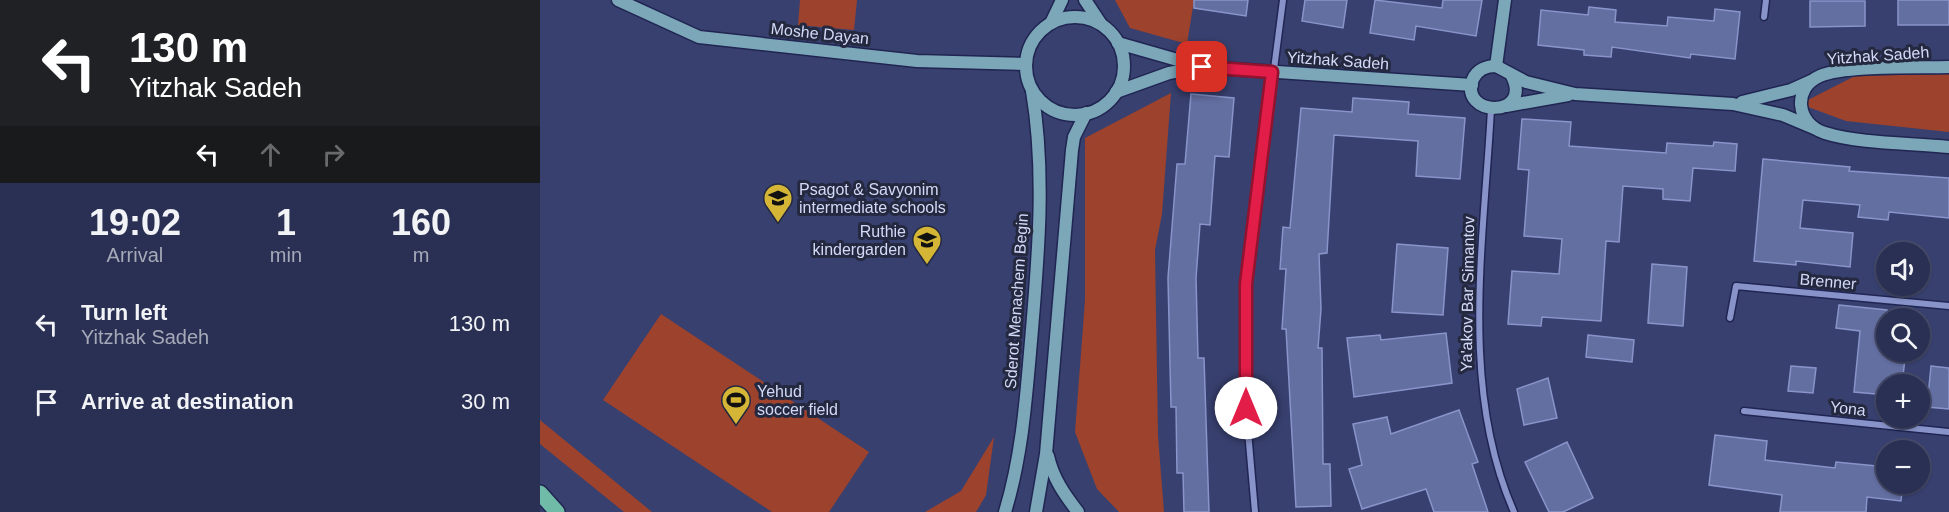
<!DOCTYPE html>
<meta charset="utf-8">
<style>
body{margin:0;font-family:Arial,sans-serif;background:#32385a;color:#f1f3f6;height:100vh;display:flex;flex-direction:column;font-size:22px;white-space:nowrap}
*{box-sizing:border-box;margin:0}
p{font-size:20px;color:#a5a9b8}
.icon{flex:none;width:33px;height:33px;fill:none;stroke:currentColor;stroke-width:2;stroke-linecap:round;stroke-linejoin:round}
.map{position:relative;flex:1;overflow:hidden}
.side{display:flex;flex-direction:column;background:#2a3053;width:540px}
.side>*{flex:none}
.guide{background:#202124;color:#fff;overflow:hidden}
.fabs{position:absolute;left:1336px;top:242px;display:grid;gap:12px}
.fabs a{display:grid;place-items:center;width:54px;height:54px;border-radius:50%;background:#2a3053;box-shadow:0 2px 4px #0004,0 0 0 2px #464b6a;font-size:30px}
.pin{position:absolute;display:grid;place-items:center;width:51px;height:51px;color:#fff;margin:-26px;border-radius:12px;box-shadow:0 3px 9px #0006}
.me{position:absolute;width:66px;margin:-33px;rotate:0deg;stroke-linejoin:round;filter:drop-shadow(0 0 4px #0008)}
.turn{display:flex;align-items:center;gap:21px;height:126px;padding:0 30px;font-size:27px}
.turn .icon{width:78px;height:78px;stroke-width:2.5}
.turn b{display:block;font-size:42px;line-height:51px}
.lanes{display:flex;align-items:center;height:57px;padding:0 30px;background:#0003;justify-content:center;gap:30px;direction:ltr}
.lanes .off{opacity:.35}
.eta{display:flex;justify-content:space-evenly;align-items:center;height:102px;text-align:center}
.eta b{font-size:36px;font-weight:800;line-height:42px}
ul{padding:0;list-style:none}
li{display:flex;align-items:center;gap:18px;height:78px;padding:0 30px}
li div{flex:1}
li b{display:block;font-size:22px}
li em{font-style:normal}
main{display:flex;flex:1;min-height:0}
.map>svg:first-child{display:block}
</style>
<main>
<section class="side">
<div class="guide">
<div class="turn"><svg class="icon" aria-label="left" viewBox="0 0 24 24"><path d="M17 20v-9H6M10 6l-5 5 5 5"/></svg><div><b>130 m</b>Yitzhak Sadeh</div></div>
<div class="lanes"><svg class="icon" aria-label="left" viewBox="0 0 24 24"><path d="M17 20v-9H6M10 6l-5 5 5 5"/></svg><svg class="icon off" aria-label="ahead" viewBox="0 0 24 24"><path d="M12 20V5M6 11l6-6 6 6"/></svg><svg class="icon off" aria-label="right" viewBox="0 0 24 24"><path d="M7 20v-9h11M14 6l5 5-5 5"/></svg></div>
</div>
<div class="eta">
<div><b>19:02</b><p>Arrival</p></div>
<div><b>1</b><p>min</p></div>
<div><b>160</b><p>m</p></div>
</div>
<ul>
<li><svg class="icon" aria-label="left" viewBox="0 0 24 24"><path d="M17 20v-9H6M10 6l-5 5 5 5"/></svg><div><b>Turn left</b><p>Yitzhak Sadeh</p></div><em>130 m</em></li>
<li><svg class="icon" aria-label="arrive" viewBox="0 0 24 24"><path d="M6 21V4h12l-3 4 3 4H6"/></svg><div><b>Arrive at destination</b></div><em>30 m</em></li>
</ul>
</section>
<div class="map">
<svg width="1409" height="512" viewBox="0 0 1409 512">
<rect width="100%" height="100%" fill="#38406f"/>
<g fill="#9d422c">
<polygon points="260,0 317,0 314,30 258,25"/>
<polygon points="575,0 654,0 647,44 590,28"/>
<polygon points="1409,74 1409,132 1306,121 1260,104 1315,76"/>
<polygon points="631,93 622,214 615,250 618,436 624,512 579,512 557,489 535,432 545,300 545,138"/>
<polygon points="121,314 329,452 289,512 232,512 63,400"/>
<polygon points="0,420 112,512 84,512 0,444"/>
<polygon points="454,437 446,495 436,512 385,512 421,491"/>
</g>
<g fill="#636ea1" stroke="#8994ca" stroke-width="1.5">
<polygon points="654,0 708,0 706,16 654,8"/>
<polygon points="765,0 807,0 803,28 762,21"/>
<polygon points="835,0 902,8 903,0 942,0 936,36 876,26 874,40 830,33"/>
<rect x="1358" y="0" width="51" height="25"/>
<polygon points="1270,1 1325,1 1325,26 1270,27"/>
<polygon points="1049,7 1076,10 1075,22 1127,26 1128,17 1174,21 1175,9 1200,12 1195,59 1151,54 1150,58 1072,47 1071,57 1044,55 1044,50 998,45 1001,10 1048,15"/>
<polygon points="651,94 694,98 689,157 675,156 670,225 660,224 656,278 658,358 664,358 669,512 644,512 643,473 637,473 636,407 631,407 628,278 637,164 645,164"/>
<polygon points="813,98 869,102 868,114 925,118 920,179 876,176 878,141 794,135 787,253 779,254 781,309 778,348 782,348 783,464 790,464 791,506 756,507 746,329 742,329 746,269 740,269 743,227 750,228 761,108 812,112"/>
<polygon points="982,119 1031,122 1029,146 1126,153 1127,143 1173,146 1174,142 1197,144 1195,171 1153,168 1150,201 1123,199 1123,189 1083,186 1079,242 1066,241 1061,321 1002,317 1001,326 968,324 972,271 1019,274 1022,239 984,236 989,170 978,169"/>
<polygon points="1223,159 1310,167 1309,171 1409,178 1409,218 1349,212 1348,220 1318,217 1320,205 1263,200 1260,228 1313,233 1310,267 1256,261 1256,265 1214,261"/>
<polygon points="857,244 908,248 903,315 852,312"/>
<polygon points="1112,264 1147,267 1143,326 1108,323"/>
<polygon points="1299,305 1347,310 1347,357 1365,359 1362,384 1347,384 1347,395 1314,392 1320,331 1296,328"/>
<polygon points="906,333 912,383 814,397 807,338 840,335 841,340"/>
<polygon points="1048,335 1094,340 1092,362 1046,357"/>
<polygon points="1251,366 1276,368 1273,393 1248,391"/>
<polygon points="1391,366 1409,368 1409,409 1387,407"/>
<polygon points="1008,378 1017,418 984,425 977,389"/>
<polygon points="919,410 938,462 932,464 948,512 894,512 886,489 822,509 809,469 822,465 813,424 847,417 851,434"/>
<polygon points="1175,435 1227,441 1225,460 1295,468 1296,462 1347,467 1347,483 1363,483 1361,501 1327,497 1326,512 1240,512 1242,495 1169,485"/>
<polygon points="1027,442 1053,498 1023,512 1009,512 985,462"/>
</g>
<g fill="none" stroke-linecap="round" stroke-linejoin="round">
<g stroke="#202552" stroke-width="9">
<g id="street">
<polyline points="1224,17 1226,0"/>
<path d="M951 109C944 241 919 388 974 512"/>
<polyline points="1190,318 1196,286 1409,306"/>
<polyline points="1204,411 1409,432"/>
<polyline points="715,512 706,408 706,284 743,0"/>
</g>
</g>
<g stroke="#202552" stroke-width="15">
<g id="secondary">
<polyline points="78,0 159,37 377,61 485,64"/>
<polyline points="545,0 561,24"/>
<circle cx="535" cy="66" r="49"/>
<polyline points="511,23 522,0"/>
<polyline points="578,43 662,67 932,85"/>
<polyline points="956,66 965,0"/>
<path d="M1409 67C1379 68 1305 65 1280 76 1252 88 1256 124 1285 133 1320 144 1372 143 1409 147"/>
<path d="M972 76C993 119 918 117 933 79 937 70 946 66 956 66L986 82 1035 94 1193 104 1243 115 1274 128"/>
<polyline points="576,92 629,73 658,68"/>
<polyline points="1202,102 1251,90 1271,81"/>
<polyline points="966,106 1028,95"/>
<path d="M508 456C513 478 524 494 538 512"/>
<path d="M465 512C482 456 486 399 491 341 498 259 506 173 492 91"/>
<polyline points="496,512 506,454 532,150 534,137 546,113"/>
</g>
</g>
<g stroke="#202552" stroke-width="18">
<polyline id="primary" points="0,493 17,512"/>
</g>
<use href="#street" stroke="#8793c9" stroke-width="6"/>
<use href="#secondary" stroke="#7ca7b8" stroke-width="12"/>
<use href="#primary" stroke="#70bba7" stroke-width="15"/>
</g>
<g fill="none" stroke-linecap="round" stroke-linejoin="round">
<g stroke="#92132f" stroke-width="15">
<polyline id="route" points="662,67 732,72 706,284 706,408"/>
</g>
<use href="#route" stroke="#e11d48" stroke-width="10"/>
</g>
<defs>
<g id="school-pin" transform="scale(1.5)"><path d="M0 17L-7.5 6A9.5 9.5 0 1 1 7.5 6Z" fill="#d4b535" stroke="#24293f"/><path d="M0-5L7-2L0 1L-7-2ZM-4 1L0 2.5L4 1V4Q0 6-4 4Z" fill="#111"/></g>
<g id="stadium-pin" transform="scale(1.5)"><path d="M0 17L-7.5 6A9.5 9.5 0 1 1 7.5 6Z" fill="#d4b535" stroke="#24293f"/><path d="M0-5a6.5 5 0 1 0 0 10a6.5 5 0 1 0 0-10ZM-3.5-1.8h7v3.6h-7Z" fill="#111"/></g>
</defs>
<g fill-rule="evenodd">
<use href="#school-pin" x="238" y="198"/>
<use href="#school-pin" x="387" y="240"/>
<use href="#stadium-pin" x="196" y="400"/>
</g>
<g text-anchor="middle" stroke-width="6" stroke-linejoin="round" paint-order="stroke">
<g font-size="16" fill="#d3daf7" stroke="#24293f">
<text transform="translate(280 33) rotate(6)" y="6">Moshe Dayan</text>
<text transform="translate(1338 55) rotate(-4)" y="6">Yitzhak Sadeh</text>
<text transform="translate(798 60) rotate(4)" y="6">Yitzhak Sadeh</text>
<text transform="translate(1288 281) rotate(5)" y="6">Brenner</text>
<text transform="translate(927 294) rotate(-89)" y="6">Ya'akov Bar Simantov</text>
<text transform="translate(476 301) rotate(-86)" y="6">Sderot Menachem Begin</text>
<text transform="translate(1308 408) rotate(6)" y="6">Yona</text>
</g>
<g font-size="16" fill="#d3daf7" stroke="#24293f" text-anchor="start">
<text x="259" y="195">Psagot &amp; Savyonim<tspan x="259" dy="18">intermediate schools</tspan></text>
<text x="366" y="237" text-anchor="end">Ruthie<tspan x="366" dy="18">kindergarden</tspan></text>
<text x="217" y="397">Yehud<tspan x="217" dy="18">soccer field</tspan></text>
</g>
</g>
</svg>
<div class="fabs">
<a><svg class="icon" aria-label="sound" viewBox="0 0 24 24"><path d="M4 9h4l5-4v14l-5-4H4zM17 9q2 3 0 6"/></svg></a>
<a><svg class="icon" aria-label="search" viewBox="0 0 24 24"><circle cx="10" cy="10" r="6"/><path d="M15 15l6 6"/></svg></a>
<a>+</a>
<a>−</a>
</div>
<div class="pin" style="left:662px;top:67px;background:#d93025"><svg class="icon" aria-label="arrive" viewBox="0 0 24 24"><path d="M6 21V4h12l-3 4 3 4H6"/></svg></div>
<svg class="me" style="left:706px;top:408px" viewBox="-20 -20 40 40"><circle r="19" fill="#fff"/><path d="M0-13L10 11 0 6-10 11z" fill="#e11d48"/></svg>
</div>
</main>
